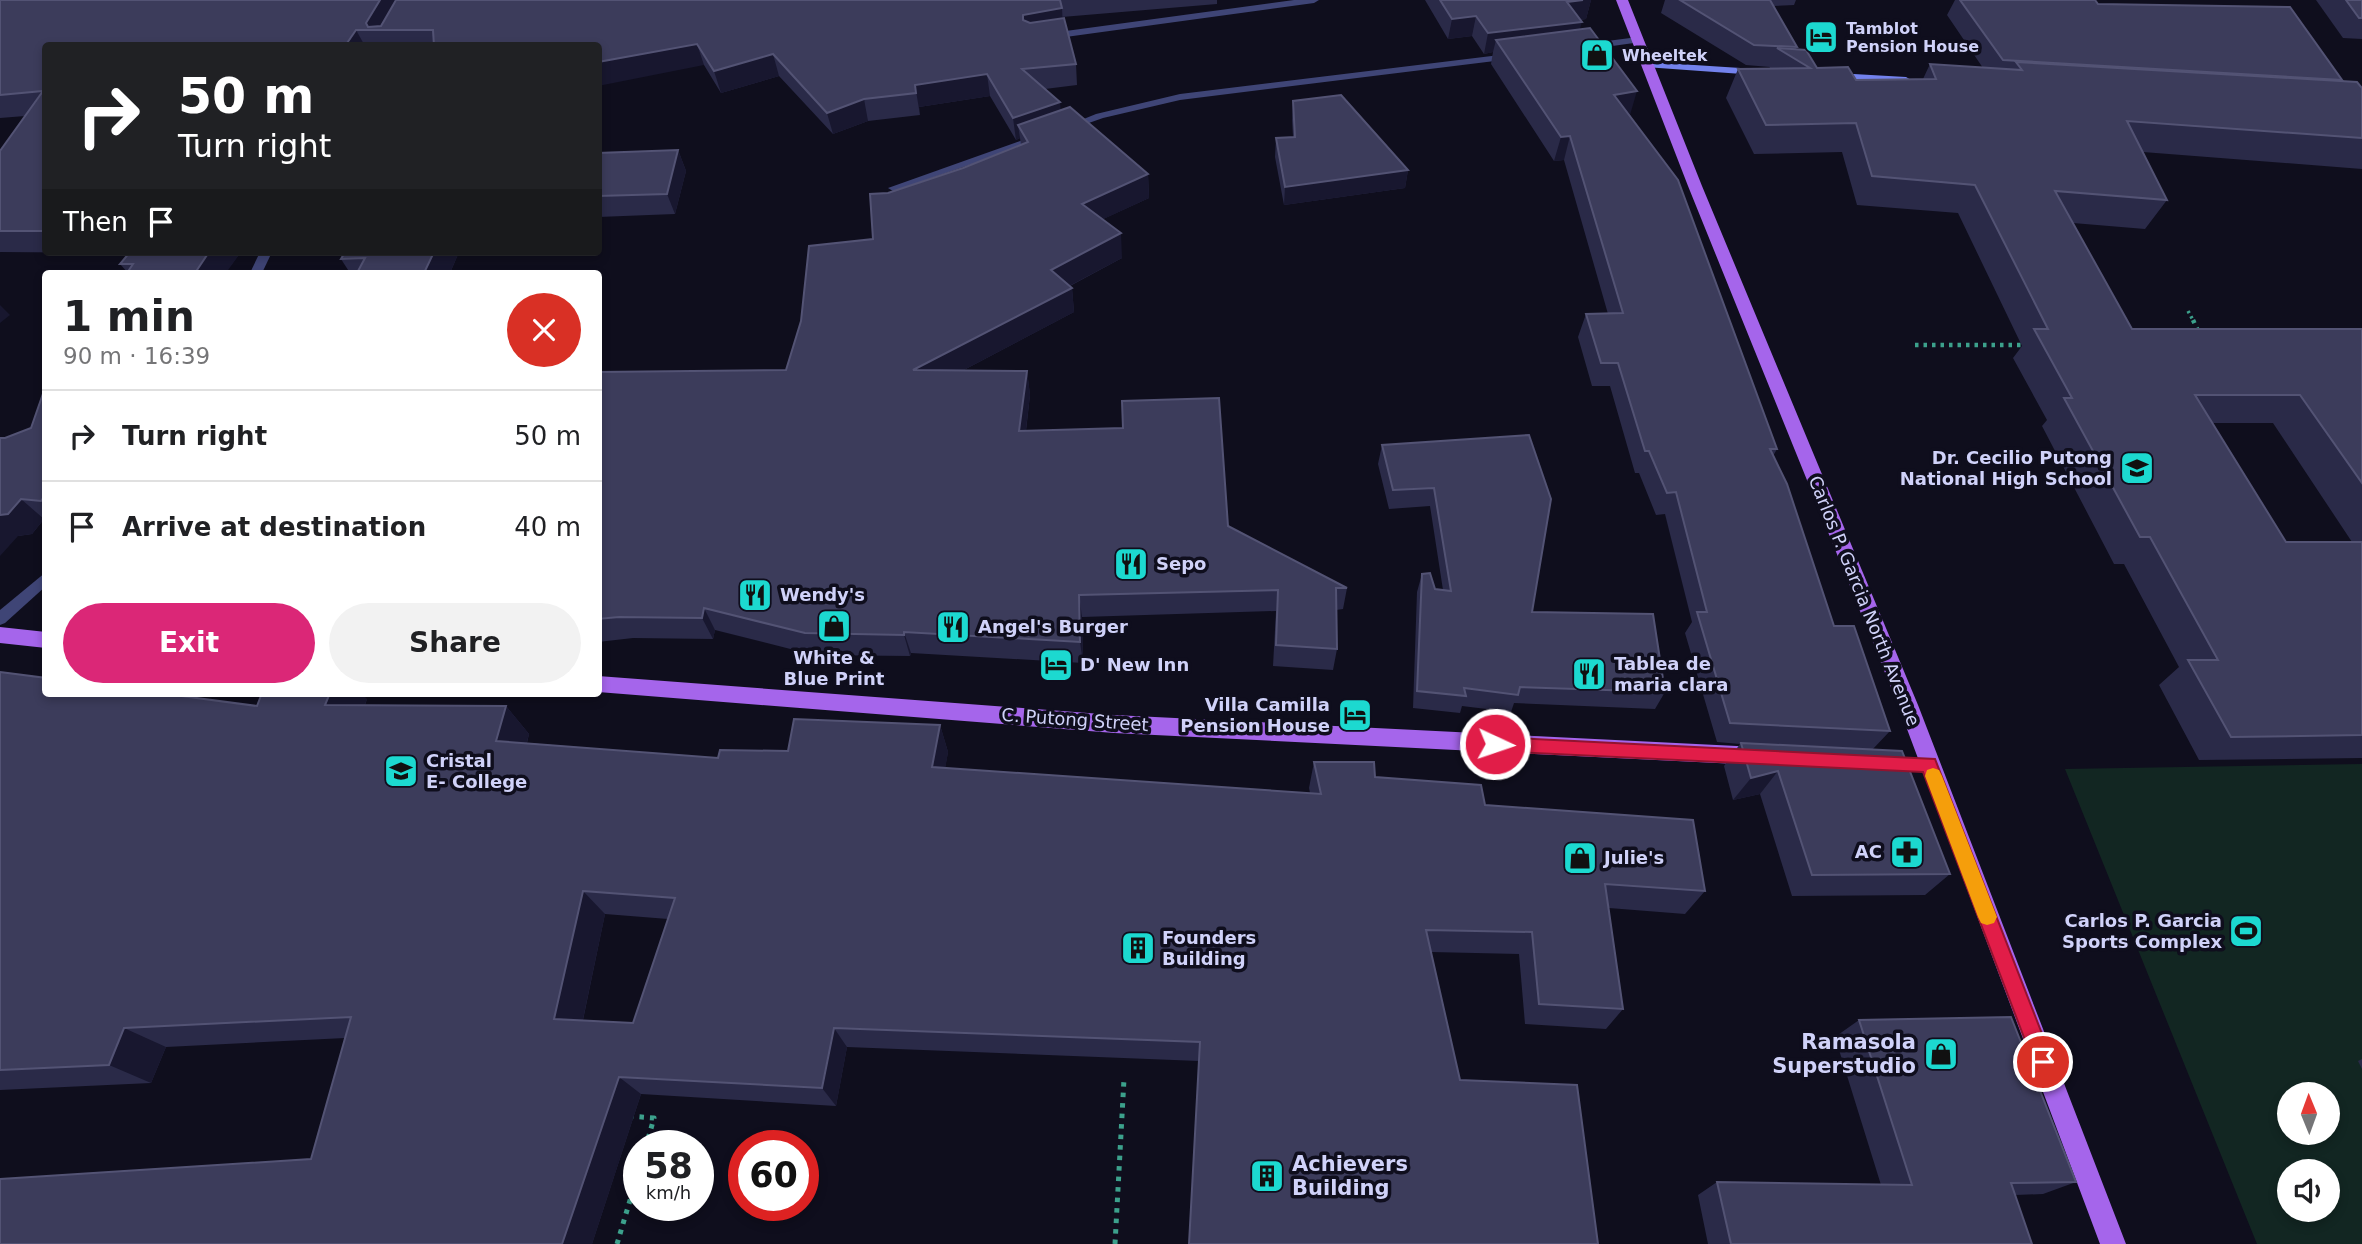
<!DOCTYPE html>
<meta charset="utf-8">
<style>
body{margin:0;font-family:"DejaVu Sans",sans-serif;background:#f2f2f2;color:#202124;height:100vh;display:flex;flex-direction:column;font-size:26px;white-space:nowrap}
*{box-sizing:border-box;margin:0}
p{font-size:23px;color:#757577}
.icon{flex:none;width:38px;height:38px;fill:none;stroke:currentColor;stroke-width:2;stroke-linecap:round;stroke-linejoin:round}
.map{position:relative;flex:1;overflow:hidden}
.side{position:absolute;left:42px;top:270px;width:560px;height:427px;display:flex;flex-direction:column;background:#fff;border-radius:7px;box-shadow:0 4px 10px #0003}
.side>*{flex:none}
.banner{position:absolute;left:42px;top:42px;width:560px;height:214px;border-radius:7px;box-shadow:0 4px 10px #0003;background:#202124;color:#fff;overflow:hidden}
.needle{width:46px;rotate:359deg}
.controls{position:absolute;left:2277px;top:1082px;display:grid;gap:14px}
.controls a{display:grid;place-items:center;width:63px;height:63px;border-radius:50%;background:#fff;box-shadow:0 4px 10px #0003;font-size:35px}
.speed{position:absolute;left:623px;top:1130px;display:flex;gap:14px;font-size:35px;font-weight:700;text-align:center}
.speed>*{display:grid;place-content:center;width:91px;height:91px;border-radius:50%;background:#fff;box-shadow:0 4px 10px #0003;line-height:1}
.speed small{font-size:18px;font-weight:400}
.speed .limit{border:10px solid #d22;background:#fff;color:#111}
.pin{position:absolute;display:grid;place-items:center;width:60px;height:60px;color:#fff;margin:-30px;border:4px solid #fff;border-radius:50%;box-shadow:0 2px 7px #0007}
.me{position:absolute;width:77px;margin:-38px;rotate:93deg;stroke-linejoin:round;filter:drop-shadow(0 0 5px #0008)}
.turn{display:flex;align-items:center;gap:24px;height:147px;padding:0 21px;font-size:32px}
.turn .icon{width:91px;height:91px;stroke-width:2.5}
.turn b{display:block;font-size:49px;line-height:60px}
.then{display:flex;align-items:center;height:66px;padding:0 21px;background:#0003;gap:14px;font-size:26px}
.round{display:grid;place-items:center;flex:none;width:74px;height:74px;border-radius:37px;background:#f2f2f2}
.summary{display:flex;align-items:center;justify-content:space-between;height:119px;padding:0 21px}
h1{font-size:42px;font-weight:600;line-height:52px}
.button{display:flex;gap:14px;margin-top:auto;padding:14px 21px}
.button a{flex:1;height:80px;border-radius:42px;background:#db2777;color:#fff;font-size:28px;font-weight:600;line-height:80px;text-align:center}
.button a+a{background:#f2f2f2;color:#202124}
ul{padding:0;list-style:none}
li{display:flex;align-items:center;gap:21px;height:91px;padding:0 21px;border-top:2px solid #e0e0e0}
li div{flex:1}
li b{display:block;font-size:26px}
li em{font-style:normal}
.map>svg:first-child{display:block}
</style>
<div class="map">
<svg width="2362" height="1244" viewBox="0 0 2362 1244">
<rect width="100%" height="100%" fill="#0f0e1d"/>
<path fill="#122622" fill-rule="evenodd" d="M2362 764V1244H2257L2065 769ZM2289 1094H2328V1132H2289ZM2289 1171H2328V1209H2289Z"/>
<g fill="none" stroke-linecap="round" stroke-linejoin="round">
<polyline stroke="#3ca18c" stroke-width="3.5" stroke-dasharray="2.5 3.5" stroke-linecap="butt" points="2188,311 2194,322"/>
<g stroke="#3ca18c" stroke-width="4.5" stroke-dasharray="3.5 5" stroke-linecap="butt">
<polyline points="2193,320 2199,333"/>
<polyline points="1915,345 2026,345"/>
</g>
<g stroke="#3ca18c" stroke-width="5" stroke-dasharray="4.5 6" stroke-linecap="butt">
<polyline points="629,1116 654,1118 646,1146"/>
<polyline points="617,1244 639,1170"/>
<polyline points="1115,1244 1124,1079"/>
</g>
<g fill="#3f4576" fill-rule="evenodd">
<polygon points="1294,0 1319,0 1314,3 1051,39 1046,36 1051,33"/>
<polygon points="1638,37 1641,38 1641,42 1584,50 1579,47 1584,44"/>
<polygon points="1508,54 1513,57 1511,59 1180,100 1103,118 1069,130 1064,127 1096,114 1180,94"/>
<polygon points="1037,135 1042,138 1041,140 897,190 893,191 888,188"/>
</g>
<g fill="#3f4576" fill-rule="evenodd">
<polygon points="260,252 272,252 262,273 250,273"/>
<polygon points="46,572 46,586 5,623 0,625 0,610"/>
</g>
<g fill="#7382ed" fill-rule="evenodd">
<polygon points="1648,62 1756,69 1761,72 1756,75 1645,67 1643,65"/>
<polygon points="1836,73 1906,77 1911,80 1906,83 1833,78 1833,74"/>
</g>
<g fill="#a565eb" fill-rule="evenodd">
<polygon points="1616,0 1628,0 1702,186 1918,705 2126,1244 2100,1244 1898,705 1688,186"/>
<polygon points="0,627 46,632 46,648 0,643"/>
<polygon points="598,676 1114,715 1757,747 1764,750 1767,756 1764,762 1757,765 1114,733 598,692"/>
</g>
</g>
<g fill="#2a2a48" fill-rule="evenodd">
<polygon points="0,0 1217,0 1217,4 1062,17 1076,64 1077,85 1045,89 1061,110 1148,174 1149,198 1103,219 1122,258 1070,286 1072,288 1074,312 962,371 1027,371 1030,395 1026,431 1228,526 1347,588 1343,609 1336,610 1337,649 1333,670 1273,666 1276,611 1082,617 1083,663 911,653 910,656 814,655 715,630 713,639 633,638 598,642 598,372 786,370 873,239 888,193 963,168 1021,145 1020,138 1016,140 990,96 919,107 920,115 868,121 833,134 779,76 721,93 704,65 598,46 46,46 46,252 241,252 231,265 128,273 120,264 129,253 0,252 0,151 25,116 0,118"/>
<polygon points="1425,0 1591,0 1586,19 1580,20 1580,30 1630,115 1777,449 1773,456 1834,626 1890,731 1872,750 1950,874 1925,895 1792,896 1760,794 1733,800 1724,766 1740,744 1717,742 1685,633 1692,622 1665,514 1656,515 1639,473 1635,473 1610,386 1592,386 1578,337 1586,314 1608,314 1564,160 1554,161 1491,64 1493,52 1484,54 1472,36 1448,39"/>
<path d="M1665 0H1796L1794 5 1773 6 1797 47 1796 49 1817 68 1856 80 1923 79 1930 64 1983 68 1947 15 1955 0H2095L2098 4 2342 80 2340 81 2362 88V169L2143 152 2167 200 2145 229 2073 223 2132 329H2362V758L2199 760 2159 685 2179 667 2124 564H2114L2042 426 2047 420 2013 358 2022 346 1958 213 1857 205 1842 152 1754 154 1726 98 1738 69H1769L1770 67 1746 65 1661 13ZM2212 423H2273L2352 542H2286Z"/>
<polygon points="2316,0 2362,0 2362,39 2343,38"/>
<polygon points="1293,101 1408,170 1405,188 1284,205 1275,157 1276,138 1293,137 1292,120"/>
<polygon points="678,150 686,171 675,214 598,217 598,153"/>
<polygon points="345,252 459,252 450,273 350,273 341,259"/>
<polygon points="46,385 46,520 44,519 32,534 18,536 5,438 31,428"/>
<polygon points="1529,435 1532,612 1665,692 1655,709 1514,703 1511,712 1462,706 1460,713 1413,708 1417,592 1422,574 1435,589 1443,590 1430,506 1389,509 1378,464 1382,445"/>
<path d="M0 672 257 706 367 699 365 705 506 706 529 734 527 743 718 758 788 751 940 725 948 752 945 768 1310 793 1309 788 1314 762 1485 805 1705 891 1685 914 1609 908 1623 1009 1606 1029 1525 1024 1519 954 1431 952 1460 1080 1598 1244 1199 1061 847 1047 836 1106 641 1094 592 1244H0L311 1159 345 1038 166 1047 151 1083 0 1090ZM605 914 668 919 633 1023 583 1020Z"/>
<polygon points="1859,1020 2076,1182 2043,1194 2015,1195 2032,1244 1708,1244 1698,1195 1717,1182 1881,1185 1835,1037"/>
<polygon points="2362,1059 2362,1069 2358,1061"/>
</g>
<g fill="#18172f">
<polygon points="380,0 397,0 386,30 370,30 366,23"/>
<polygon points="1583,0 1591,0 1586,19 1562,22 1567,2"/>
<polygon points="1062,8 1063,29 1026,37 1023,15"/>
<polygon points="1476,16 1472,36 1448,39 1452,19"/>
<polygon points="1582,22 1576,42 1496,40 1493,52 1484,54 1488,33"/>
<polygon points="356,30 365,46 345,46"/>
<polygon points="697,44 704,65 598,86 598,62"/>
<polygon points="773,54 779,76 721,93 714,71"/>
<polygon points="987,74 990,96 919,107 920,115 915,85"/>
<polygon points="1637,91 1630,115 1614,95"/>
<polygon points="864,99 868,121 833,134 827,113"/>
<polygon points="1060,102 1062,123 1018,125 1020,138 1016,140 1013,118"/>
<polygon points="1570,136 1564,160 1554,161 1561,137"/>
<polygon points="678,150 686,171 675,214 667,194"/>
<polygon points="1408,170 1405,188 1284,205 1285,187"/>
<polygon points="1148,174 1149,198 1084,228 1082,204"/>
<polygon points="1121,233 1122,258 1054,294 1051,270"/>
<polygon points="209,252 241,252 226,273 195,273"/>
<polygon points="434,252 459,252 450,273 424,273"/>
<polygon points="1072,288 1074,312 918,394 913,370"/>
<polygon points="0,305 10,315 0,323"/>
<polygon points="1027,371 1030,395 1023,454 1019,431"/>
<polygon points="46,494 46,505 41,501"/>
<polygon points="21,499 44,519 32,534 18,536 0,556 0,515"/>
<polygon points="1079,595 1082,617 1083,663 1080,642"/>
<polygon points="704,608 715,630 713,639 702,618"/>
<polygon points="904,632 911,653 910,656 904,635"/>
<polygon points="330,693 361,693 367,699 354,732 325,705"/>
<polygon points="506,706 529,734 520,768 496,741"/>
<polygon points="940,725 948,752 941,793 932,767"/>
<polygon points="1778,771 1760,794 1733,800 1751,778"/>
<polygon points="583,891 605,914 579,1038 554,1019"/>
<polygon points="124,1028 166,1047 151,1083 109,1065"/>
<polygon points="834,1028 847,1047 836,1106 822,1088"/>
<polygon points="619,1077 641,1094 592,1244 562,1244"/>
</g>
<g fill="#3c3c5b" stroke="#535374" stroke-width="2" fill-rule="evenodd">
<polygon points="0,0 380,0 366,23 368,27 381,26 396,0 1060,0 1062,8 1023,15 1023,20 1030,23 1064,18 1076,64 1022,69 1060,102 1013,118 987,74 915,85 916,93 864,99 827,113 773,54 714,71 697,44 598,62 598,46 434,46 433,30 356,30 345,46 46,46 46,231 0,231 0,151 43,91 0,95"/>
<polygon points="1440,0 1583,0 1567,2 1582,22 1488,33 1476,16 1452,19"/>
<polygon points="1680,0 1770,0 1797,47 1754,45"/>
<polygon points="1960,0 2095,0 2098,4 2290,7 2342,80 2003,60"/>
<polygon points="2346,0 2362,0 2362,18 2359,18"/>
<polygon points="1590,28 1637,91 1614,95 1678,180 1777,449 1770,449 1787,484 1834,626 1854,626 1890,731 1730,723 1697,612 1707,612 1676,492 1667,493 1649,451 1645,451 1618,363 1601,363 1586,314 1623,313 1570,136 1561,137 1496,40"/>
<polygon points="1777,48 1806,50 1817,68 1848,67 1856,80 1936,79 1930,64 2022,70 2016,62 2357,82 2362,88 2362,138 2127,121 2167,200 2055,191 2132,329 2362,329 2362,483 2300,395 2195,395 2286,542 2362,542 2362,735 2231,737 2188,660 2218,660 2150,537 2140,537 2064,398 2072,398 2034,329 2048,329 1975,185 1872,176 1856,123 1766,125 1738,69 1810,68"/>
<polygon points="1341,95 1408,170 1285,187 1276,138 1295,137 1293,101"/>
<polygon points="1070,107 1148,174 1082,204 1121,233 1051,270 1072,288 913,370 1027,371 1019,431 1123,428 1122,401 1219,398 1228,526 1347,588 1336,588 1337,649 1276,645 1278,590 1079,595 1080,642 904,632 904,635 805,633 704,608 702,618 619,617 598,619 598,372 786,370 801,321 809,246 873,239 870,194 888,193 963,168 1028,142 1018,125"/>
<polygon points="678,150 667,194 598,196 598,153"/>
<polygon points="130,252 209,252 195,273 127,273 133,264 120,264"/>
<polygon points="345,252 434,252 424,273 357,273 365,258 341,259"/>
<polygon points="46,385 46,494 41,501 21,499 8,514 0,515 0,438 5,438 31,428"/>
<polygon points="1529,435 1551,499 1532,612 1653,614 1665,692 1520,687 1518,695 1464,688 1466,696 1417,691 1422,574 1430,573 1435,589 1451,591 1434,488 1393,490 1382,445"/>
<path d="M0 672 46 678V693H159L257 706 262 693H330L325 705 506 706 496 741 718 758 720 750 788 751 794 719 940 725 932 767 1321 794 1314 762H1374L1375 777 1481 785 1485 805 1693 820 1705 891 1605 884 1623 1009 1539 1004 1532 932 1426 930 1460 1080 1577 1085 1598 1244H1189L1200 1042 834 1028 822 1088 619 1077 562 1244H0V1179L311 1159 351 1017 124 1028 109 1065 0 1070ZM583 891 675 898 633 1023 554 1019Z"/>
<polygon points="1741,743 1902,751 1950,874 1812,875 1778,771 1751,778"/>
<polygon points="2011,1017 2076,1182 2011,1183 2032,1244 1731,1244 1717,1182 1912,1185 1859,1020"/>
</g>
<polygon fill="#e11d48" stroke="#92132f" stroke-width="2" points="1495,737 1935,759 2053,1062 2050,1069 2043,1072 2036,1069 1923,772 1495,751 1489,749 1486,744 1489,739"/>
<polygon fill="#f59e0b" points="1933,768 1939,770 1942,776 1997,917 1994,923 1987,925 1981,923 1978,917 1925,776 1927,770"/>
<defs>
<g id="hotel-square" transform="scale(1.75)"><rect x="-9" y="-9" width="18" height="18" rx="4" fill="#1cd9d0" stroke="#0f0e1d"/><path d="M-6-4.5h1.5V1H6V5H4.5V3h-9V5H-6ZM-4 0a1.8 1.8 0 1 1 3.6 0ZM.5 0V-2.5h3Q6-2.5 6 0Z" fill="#111"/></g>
<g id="shop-square" transform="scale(1.75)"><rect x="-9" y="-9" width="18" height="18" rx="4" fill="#1cd9d0" stroke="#0f0e1d"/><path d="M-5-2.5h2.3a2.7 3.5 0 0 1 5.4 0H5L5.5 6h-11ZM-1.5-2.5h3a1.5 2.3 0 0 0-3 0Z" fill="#111"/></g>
<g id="school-square" transform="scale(1.75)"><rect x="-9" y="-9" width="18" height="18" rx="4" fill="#1cd9d0" stroke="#0f0e1d"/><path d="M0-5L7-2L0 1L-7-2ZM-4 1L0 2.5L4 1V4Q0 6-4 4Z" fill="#111"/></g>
<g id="restaurant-square" transform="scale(1.75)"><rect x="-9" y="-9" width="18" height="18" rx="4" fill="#1cd9d0" stroke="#0f0e1d"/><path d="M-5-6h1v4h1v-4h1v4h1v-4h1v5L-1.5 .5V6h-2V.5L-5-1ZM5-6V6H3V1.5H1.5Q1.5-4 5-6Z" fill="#111"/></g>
<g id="university-square" transform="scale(1.75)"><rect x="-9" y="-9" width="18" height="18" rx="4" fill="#1cd9d0" stroke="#0f0e1d"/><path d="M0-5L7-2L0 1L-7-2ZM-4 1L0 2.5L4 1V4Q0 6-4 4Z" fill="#111"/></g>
<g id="pharmacy-square" transform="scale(1.75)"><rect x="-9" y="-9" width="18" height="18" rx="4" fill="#1cd9d0" stroke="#0f0e1d"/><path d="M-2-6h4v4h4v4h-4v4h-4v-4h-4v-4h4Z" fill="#111"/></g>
<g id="stadium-square" transform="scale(1.75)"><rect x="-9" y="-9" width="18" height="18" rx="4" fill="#1cd9d0" stroke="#0f0e1d"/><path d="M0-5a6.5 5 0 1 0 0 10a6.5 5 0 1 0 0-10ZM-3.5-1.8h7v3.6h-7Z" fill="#111"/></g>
<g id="building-square" transform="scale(1.75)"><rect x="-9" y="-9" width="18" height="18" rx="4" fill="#1cd9d0" stroke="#0f0e1d"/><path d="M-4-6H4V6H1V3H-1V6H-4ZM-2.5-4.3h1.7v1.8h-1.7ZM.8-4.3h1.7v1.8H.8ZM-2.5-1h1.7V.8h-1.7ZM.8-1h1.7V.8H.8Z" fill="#111"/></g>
</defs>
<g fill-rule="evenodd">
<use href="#hotel-square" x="1821" y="37"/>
<use href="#shop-square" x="1597" y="55"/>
<use href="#school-square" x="2137" y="468"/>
<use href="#restaurant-square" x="1131" y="564"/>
<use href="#restaurant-square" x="755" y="595"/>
<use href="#shop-square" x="834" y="626"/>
<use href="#restaurant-square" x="953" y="627"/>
<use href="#hotel-square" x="1056" y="665"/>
<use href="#restaurant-square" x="1589" y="674"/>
<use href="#hotel-square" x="1355" y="715"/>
<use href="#university-square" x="401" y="771"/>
<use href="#pharmacy-square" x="1907" y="852"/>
<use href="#shop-square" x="1580" y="858"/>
<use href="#stadium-square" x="2246" y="931"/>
<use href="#building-square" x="1138" y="948"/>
<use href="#shop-square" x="1941" y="1054"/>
<use href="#building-square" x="1267" y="1176"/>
</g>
<g text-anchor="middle" stroke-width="7" stroke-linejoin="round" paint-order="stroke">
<g font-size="16" font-weight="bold" fill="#d0d2f9" stroke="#0f0e1d" text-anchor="start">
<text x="1846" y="34">Tamblot<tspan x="1846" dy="18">Pension House</tspan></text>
<text x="1622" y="61">Wheeltek</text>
</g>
<g font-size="18" font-weight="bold" fill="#d0d2f9" stroke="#0f0e1d" text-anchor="start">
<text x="2112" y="464" text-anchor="end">Dr. Cecilio Putong<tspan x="2112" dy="21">National High School</tspan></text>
<text x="1156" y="570">Sepo</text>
<text x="780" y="601">Wendy's</text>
<text x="978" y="633">Angel's Burger</text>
<text x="834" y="664" text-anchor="middle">White &amp;<tspan x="834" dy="21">Blue Print</tspan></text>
<text x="1614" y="670">Tablea de<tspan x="1614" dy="21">maria clara</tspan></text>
<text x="1080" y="671">D' New Inn</text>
<text x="1330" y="711" text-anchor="end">Villa Camilla<tspan x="1330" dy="21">Pension House</tspan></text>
<text x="426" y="767">Cristal<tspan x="426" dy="21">E- College</tspan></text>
<text x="1882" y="858" text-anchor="end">AC</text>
<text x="1604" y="864">Julie's</text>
<text x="2222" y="927" text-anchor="end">Carlos P. Garcia<tspan x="2222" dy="21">Sports Complex</tspan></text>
<text x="1162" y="944">Founders<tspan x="1162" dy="21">Building</tspan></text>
</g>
<g font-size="18" fill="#d0d2f9" stroke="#0f0e1d">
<text transform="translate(1864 601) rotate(68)" y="6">Carlos P. Garcia North Avenue</text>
<text transform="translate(1075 720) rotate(4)" y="6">C. Putong Street</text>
</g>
<g font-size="21" font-weight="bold" fill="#d0d2f9" stroke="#0f0e1d" text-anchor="end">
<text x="1916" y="1049">Ramasola<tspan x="1916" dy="24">Superstudio</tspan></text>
<text x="1292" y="1171" text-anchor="start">Achievers<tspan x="1292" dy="24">Building</tspan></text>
</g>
</g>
</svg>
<div class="controls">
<a><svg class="needle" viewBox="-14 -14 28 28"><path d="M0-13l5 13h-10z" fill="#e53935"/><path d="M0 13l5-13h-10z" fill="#757577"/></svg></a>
<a><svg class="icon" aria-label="sound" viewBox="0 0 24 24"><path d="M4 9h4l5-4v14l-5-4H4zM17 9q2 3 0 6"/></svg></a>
</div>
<div class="speed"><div>58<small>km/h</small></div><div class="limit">60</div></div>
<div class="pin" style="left:2043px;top:1062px;background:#d93025"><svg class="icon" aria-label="arrive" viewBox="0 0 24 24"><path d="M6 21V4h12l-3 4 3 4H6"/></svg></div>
<svg class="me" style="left:1495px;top:744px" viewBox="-20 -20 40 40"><circle r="17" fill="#e11d48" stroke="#fff" stroke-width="3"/><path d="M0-11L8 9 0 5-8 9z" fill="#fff"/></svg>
<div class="banner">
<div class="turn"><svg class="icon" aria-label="right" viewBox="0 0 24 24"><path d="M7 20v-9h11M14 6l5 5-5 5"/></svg><div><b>50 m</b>Turn right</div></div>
<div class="then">Then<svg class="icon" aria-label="arrive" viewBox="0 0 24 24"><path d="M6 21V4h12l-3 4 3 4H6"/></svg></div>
</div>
<section class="side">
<div class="summary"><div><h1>1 min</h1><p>90 m · 16:39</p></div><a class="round" style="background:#d93025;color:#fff"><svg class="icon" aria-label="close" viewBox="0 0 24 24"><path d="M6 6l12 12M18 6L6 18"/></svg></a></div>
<ul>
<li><svg class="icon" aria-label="right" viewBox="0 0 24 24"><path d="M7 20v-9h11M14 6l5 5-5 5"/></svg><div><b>Turn right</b></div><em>50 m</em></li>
<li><svg class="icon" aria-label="arrive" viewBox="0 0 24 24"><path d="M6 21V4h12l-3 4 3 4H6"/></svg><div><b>Arrive at destination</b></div><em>40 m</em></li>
</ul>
<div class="button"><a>Exit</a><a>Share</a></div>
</section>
</div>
